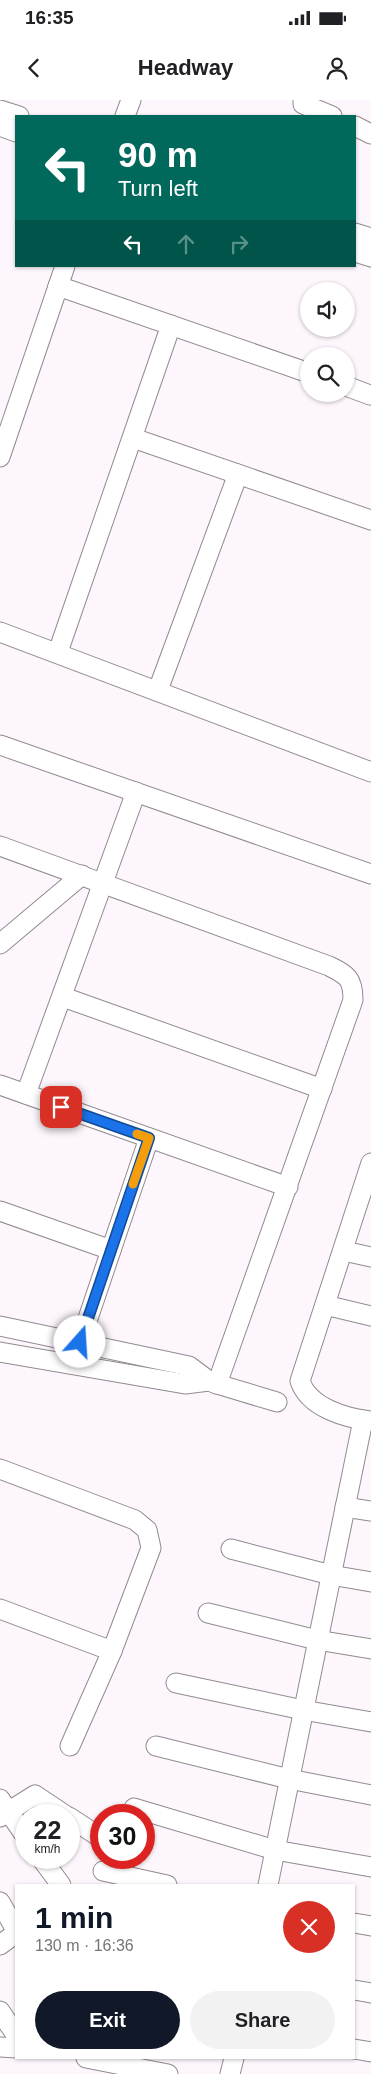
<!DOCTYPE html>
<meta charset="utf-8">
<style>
body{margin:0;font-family:Helvetica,sans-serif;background:#f2f2f2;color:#202124;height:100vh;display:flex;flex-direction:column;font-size:19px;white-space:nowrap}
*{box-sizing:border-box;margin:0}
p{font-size:16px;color:#757577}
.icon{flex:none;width:28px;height:28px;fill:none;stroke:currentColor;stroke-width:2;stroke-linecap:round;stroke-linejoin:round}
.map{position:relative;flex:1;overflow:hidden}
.details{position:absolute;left:15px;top:1784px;width:340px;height:175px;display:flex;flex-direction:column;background:#fff;border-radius:0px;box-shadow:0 1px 4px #0004}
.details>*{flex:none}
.top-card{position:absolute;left:15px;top:15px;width:341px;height:152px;border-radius:0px;box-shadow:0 1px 4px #0004;background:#00695c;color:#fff;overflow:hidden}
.buttons{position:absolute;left:300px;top:182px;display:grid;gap:10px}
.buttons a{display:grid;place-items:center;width:55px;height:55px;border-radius:50%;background:#fff;box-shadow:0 1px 4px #0004;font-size:25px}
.speed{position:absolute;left:15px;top:1704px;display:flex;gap:10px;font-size:25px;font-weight:700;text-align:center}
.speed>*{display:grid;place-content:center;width:65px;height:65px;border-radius:50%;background:#fff;box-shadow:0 1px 4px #0004;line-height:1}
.speed small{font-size:12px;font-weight:400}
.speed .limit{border:8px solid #d22;background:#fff;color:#111}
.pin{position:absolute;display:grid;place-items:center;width:42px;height:42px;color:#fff;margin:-21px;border-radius:10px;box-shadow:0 2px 8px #0006}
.me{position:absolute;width:55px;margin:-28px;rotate:19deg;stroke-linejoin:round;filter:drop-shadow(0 0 4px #0008)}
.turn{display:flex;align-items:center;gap:18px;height:105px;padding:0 20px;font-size:22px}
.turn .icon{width:65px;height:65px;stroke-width:2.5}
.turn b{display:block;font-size:35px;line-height:42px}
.lanes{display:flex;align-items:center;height:48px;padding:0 20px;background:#0003;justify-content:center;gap:25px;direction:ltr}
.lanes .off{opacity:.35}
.round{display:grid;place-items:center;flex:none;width:52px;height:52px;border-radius:26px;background:#f2f2f2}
.overview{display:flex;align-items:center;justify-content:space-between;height:85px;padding:0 20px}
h1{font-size:30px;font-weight:600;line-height:38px;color:#111827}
.primary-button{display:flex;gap:10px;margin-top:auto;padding:10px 20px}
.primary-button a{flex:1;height:58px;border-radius:30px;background:#111827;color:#fff;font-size:20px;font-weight:600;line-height:58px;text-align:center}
.primary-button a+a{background:#f2f2f2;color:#202124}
.status{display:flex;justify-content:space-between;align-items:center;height:35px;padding:0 25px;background:#fff;direction:ltr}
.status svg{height:14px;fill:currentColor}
header{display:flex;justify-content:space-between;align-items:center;height:65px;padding:0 20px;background:#fff;font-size:22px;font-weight:600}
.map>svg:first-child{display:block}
</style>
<div class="status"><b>16:35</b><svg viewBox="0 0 49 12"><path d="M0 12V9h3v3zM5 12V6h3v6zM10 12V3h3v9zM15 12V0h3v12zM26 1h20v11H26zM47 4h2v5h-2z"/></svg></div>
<header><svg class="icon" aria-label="back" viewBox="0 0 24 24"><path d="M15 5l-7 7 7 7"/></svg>Headway<svg class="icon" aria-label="person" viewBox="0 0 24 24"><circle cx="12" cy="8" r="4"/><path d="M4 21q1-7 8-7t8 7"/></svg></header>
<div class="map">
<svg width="371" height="1974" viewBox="0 0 371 1974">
<rect width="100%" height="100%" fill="#fdf6fc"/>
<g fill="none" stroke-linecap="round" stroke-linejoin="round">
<g stroke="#918a90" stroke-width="21">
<g id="minor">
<polyline points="303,0 303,4 332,16"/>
<polyline points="0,10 19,16"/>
<polyline points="125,16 131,0"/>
<polyline points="0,26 16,32"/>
<polyline points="355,26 371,34"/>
<polyline points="355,133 371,138"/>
<polyline points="355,152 371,157"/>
<polyline points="58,186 309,273"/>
<polyline points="346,286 370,295"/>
<polyline points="133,338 371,420"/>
<polyline points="0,357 65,166"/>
<polyline points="0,532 371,672"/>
<polyline points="58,552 171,225"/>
<polyline points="158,590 238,374"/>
<polyline points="0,645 371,774"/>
<path d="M0 746 329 866C347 875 353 878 353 900L217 1284 209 1281 189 1266 0 1226"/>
<polyline points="0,844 82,775"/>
<polyline points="63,897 322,989"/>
<polyline points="0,985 288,1087"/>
<polyline points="26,994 136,692"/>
<path d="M371 1063 300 1281C309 1308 346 1318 371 1321"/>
<polyline points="0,1111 111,1150"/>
<polyline points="344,1151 371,1157"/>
<polyline points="325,1205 371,1216"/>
<polyline points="80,1242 149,1038"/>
<polyline points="0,1252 185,1284 209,1281"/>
<polyline points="217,1284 277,1302"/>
<polyline points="0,1369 135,1420 147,1430 151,1448 112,1551 70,1646"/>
<polyline points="345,1407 371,1411"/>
<polyline points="231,1449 331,1475 371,1482"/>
<polyline points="0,1509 112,1551"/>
<polyline points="208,1513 317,1540 371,1549"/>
<polyline points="176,1583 303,1610 371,1622"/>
<polyline points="156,1646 289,1679 371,1695"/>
<polyline points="0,1699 26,1737"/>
<polyline points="134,1708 275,1750 371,1767"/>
<polyline points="0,1717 35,1695 65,1715"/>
<polyline points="69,1717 101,1738"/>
<polyline points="41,1758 61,1785"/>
<polyline points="103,1771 167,1785"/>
<polyline points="268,1785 363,1320"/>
<polyline points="0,1802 16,1830"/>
<polyline points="354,1823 371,1826"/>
<polyline points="0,1845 16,1833"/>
<polyline points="354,1890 371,1893"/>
<polyline points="0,1911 16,1935"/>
<polyline points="0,1947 16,1948"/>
<polyline points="354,1949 371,1952"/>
<polyline points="86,1958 168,1974"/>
<polyline points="230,1974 234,1958"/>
</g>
</g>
<use href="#minor" stroke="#fff" stroke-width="19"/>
</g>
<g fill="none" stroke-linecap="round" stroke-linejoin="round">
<g stroke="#114b97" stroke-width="12">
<polyline id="route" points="61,1007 149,1038 80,1242"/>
</g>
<use href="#route" stroke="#1a73e8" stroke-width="9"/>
<polyline stroke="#f59e0b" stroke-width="9" points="133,1084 149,1038 137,1034"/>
</g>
</svg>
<div class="buttons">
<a><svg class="icon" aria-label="sound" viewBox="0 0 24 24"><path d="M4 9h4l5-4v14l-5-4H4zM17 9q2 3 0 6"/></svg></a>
<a><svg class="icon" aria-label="search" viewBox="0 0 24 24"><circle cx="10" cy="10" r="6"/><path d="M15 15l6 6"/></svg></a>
</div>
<div class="speed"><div>22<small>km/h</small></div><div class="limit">30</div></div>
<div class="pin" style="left:61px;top:1007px;background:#d93025"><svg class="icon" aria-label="arrive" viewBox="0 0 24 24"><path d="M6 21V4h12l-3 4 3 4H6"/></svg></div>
<svg class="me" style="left:80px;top:1242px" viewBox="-20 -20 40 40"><circle r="19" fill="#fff"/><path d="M0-13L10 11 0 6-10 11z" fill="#1a73e8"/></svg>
<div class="top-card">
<div class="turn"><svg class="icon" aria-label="left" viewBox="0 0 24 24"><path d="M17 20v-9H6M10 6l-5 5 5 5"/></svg><div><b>90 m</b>Turn left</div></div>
<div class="lanes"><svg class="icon" aria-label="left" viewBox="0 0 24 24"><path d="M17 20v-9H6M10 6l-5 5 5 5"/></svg><svg class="icon off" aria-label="ahead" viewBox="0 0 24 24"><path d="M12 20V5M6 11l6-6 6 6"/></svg><svg class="icon off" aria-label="right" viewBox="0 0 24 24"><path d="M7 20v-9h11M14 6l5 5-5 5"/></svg></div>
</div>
<section class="details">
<div class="overview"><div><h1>1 min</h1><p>130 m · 16:36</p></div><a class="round" style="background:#d93025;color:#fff"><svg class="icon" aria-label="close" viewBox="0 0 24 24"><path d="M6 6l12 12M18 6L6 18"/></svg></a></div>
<div class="primary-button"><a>Exit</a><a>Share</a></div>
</section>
</div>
